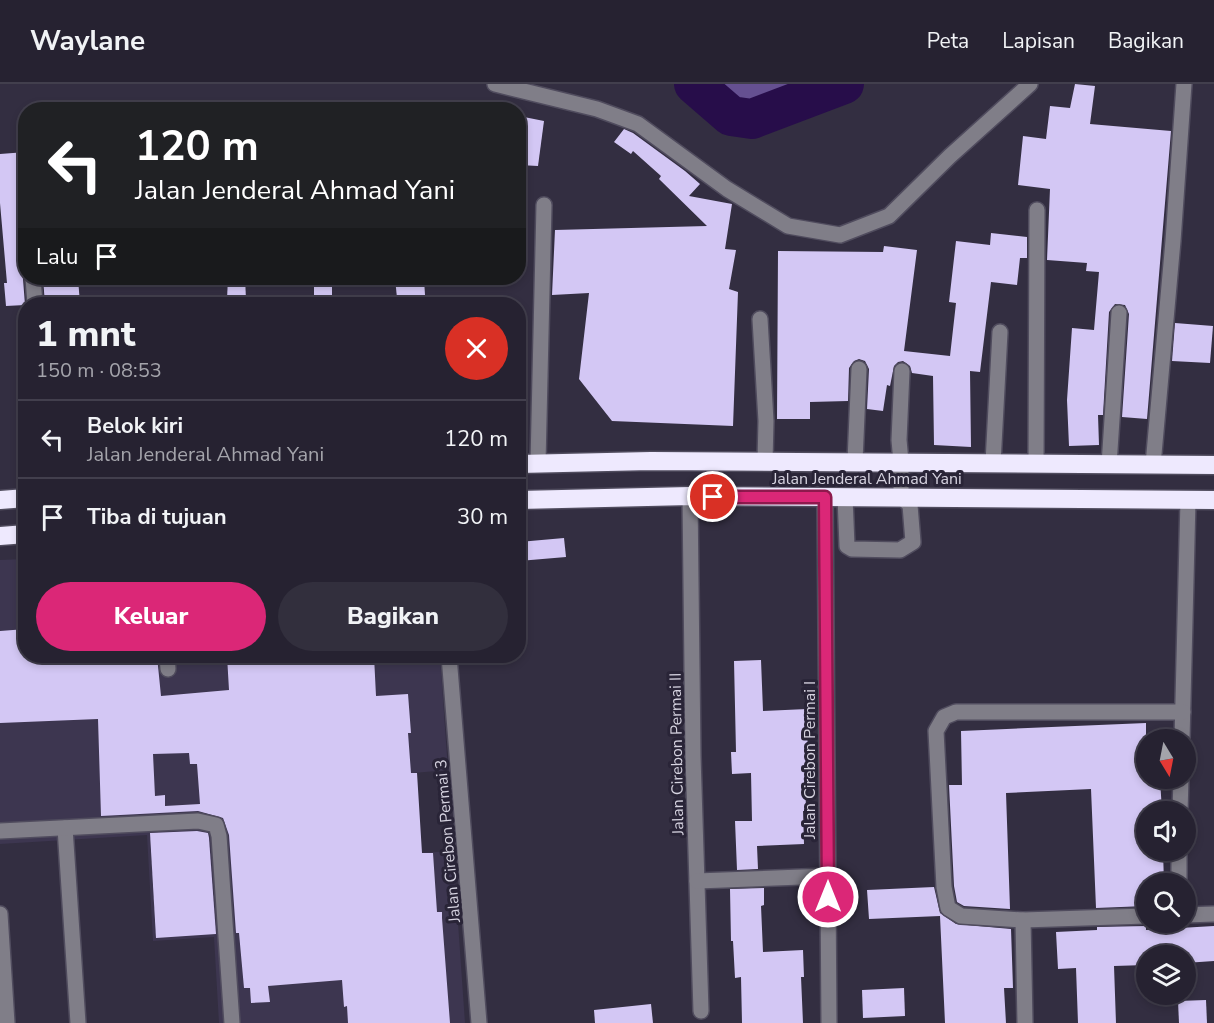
<!DOCTYPE html>
<html lang="id">
<meta charset="utf-8">
<style>
body{margin:0;font-family:"Nunito Sans",sans-serif;background:#322f3d;color:#f1f3f6;height:100vh;display:flex;flex-direction:column;font-size:22px;white-space:nowrap}
*{box-sizing:border-box;margin:0}
p{font-size:20px;color:#a4a4ab}
.icon{flex:none;width:33px;height:33px;fill:none;stroke:currentColor;stroke-width:2;stroke-linecap:round;stroke-linejoin:round}
.map{position:relative;flex:1;overflow:hidden}
.sheet{position:absolute;left:18px;top:213px;width:508px;height:366px;display:flex;flex-direction:column;background:#262231;border-radius:24px;box-shadow:0 3px 9px #0003,0 0 0 2px #423f4d}
.sheet>*{flex:none}
.banner{position:absolute;left:18px;top:18px;width:508px;height:183px;border-radius:24px;box-shadow:0 3px 9px #0003,0 0 0 2px #423f4d;background:#202124;color:#fff;overflow:hidden}
.needle{width:39px;rotate:170deg}
.tools{position:absolute;left:1136px;top:645px;display:grid;gap:12px}
.tools a{display:grid;place-items:center;width:60px;height:60px;border-radius:50%;background:#262231;box-shadow:0 3px 9px #0003,0 0 0 2px #423f4d;font-size:30px}
.pin{position:absolute;display:grid;place-items:center;width:51px;height:51px;color:#fff;margin:-26px;border:3px solid #fff;border-radius:50%;box-shadow:0 2px 6px #0007}
.me{position:absolute;width:66px;margin:-33px;rotate:0deg;stroke-linejoin:round;filter:drop-shadow(0 0 4px #0008)}
.turn{display:flex;align-items:center;gap:21px;height:126px;padding:0 18px;font-size:27px}
.turn .icon{width:78px;height:78px;stroke-width:2.5}
.turn b{display:block;font-size:42px;line-height:51px}
.then{display:flex;align-items:center;height:57px;padding:0 18px;background:#0003;gap:12px;font-size:22px}
.round{display:grid;place-items:center;flex:none;width:63px;height:63px;border-radius:32px;background:#322f3d}
.head{display:flex;align-items:center;justify-content:space-between;height:102px;padding:0 18px}
h1{font-size:36px;font-weight:800;line-height:45px}
.cta{display:flex;gap:12px;margin-top:auto;padding:12px 18px}
.cta a{flex:1;height:69px;border-radius:36px;background:#db2777;color:#fff;font-size:24px;font-weight:800;line-height:69px;text-align:center}
.cta a+a{background:#322f3d;color:#f1f3f6}
ul{padding:0;list-style:none}
li{display:flex;align-items:center;gap:18px;height:78px;padding:0 18px;border-top:2px solid #423f4d}
li div{flex:1}
li b{display:block;font-size:22px}
li em{font-style:normal}
header{display:flex;align-items:center;gap:36px;box-sizing:border-box;height:84px;padding:0 30px;background:#262231;border-bottom:2px solid #423f4d}
header strong{font-size:28px}
nav{display:flex;gap:33px;margin-inline-start:auto;font-size:21px}
.map>svg:first-child{display:block}
</style>
<header>
<strong>Waylane</strong>
<nav><a>Peta</a><a>Lapisan</a><a>Bagikan</a></nav>
</header>
<div class="map">
<svg width="1214" height="939" viewBox="0 0 1214 939">
<rect width="100%" height="100%" fill="#332e41"/>
<polygon fill="#3d3650" points="25,475 26,572 440,572 448,686 332,696 334,774 453,767 465,939 219,939 214,853 153,857 147,751 0,760 0,476"/>
<path fill="#655091" d="M705 0H825C806 8 758 29 739 24 725 21 715 9 705 0Z"/>
<g fill="none" stroke-linecap="round" stroke-linejoin="round">
<polyline stroke="#270d4a" stroke-width="40" points="694,0 731,32 752,35 844,0"/>
</g>
<g fill="#d3c7f4" fill-rule="evenodd">
<polygon points="1075,0 1095,2 1090,40 1171,47 1147,335 1122,333 1129,230 1125,221 1115,220 1109,228 1103,331 1098,331 1099,361 1069,362 1067,316 1072,244 1094,246 1099,188 1086,187 1087,179 1047,176 1050,105 1018,101 1023,52 1046,55 1050,22 1070,24"/>
<polygon points="519,32 544,37 538,82 519,81"/>
<polygon points="624,45 633,49 685,87 700,100 689,112 732,120 725,165 736,166 729,205 738,208 733,342 612,337 579,295 589,209 552,211 555,146 707,142 659,95 661,92 633,67 631,70 614,58"/>
<polygon points="26,68 26,188 23,195 25,221 6,222 4,199 7,199 0,119 0,70"/>
<polygon points="991,149 1027,153 1027,174 1020,174 1017,201 991,198 980,288 970,287 971,363 934,361 933,292 912,289 910,282 903,277 898,278 894,282 890,302 887,301 883,327 867,325 869,285 865,277 859,275 854,277 849,284 848,317 810,318 810,335 777,335 778,167 883,168 884,162 917,166 904,267 950,272 956,219 949,218 956,157 990,161"/>
<polygon points="43,194 78,194 80,220 45,220"/>
<polygon points="228,194 245,194 246,215 227,215"/>
<rect x="314" y="194" width="18" height="21"/>
<polygon points="395,194 424,194 425,211 397,214"/>
<polygon points="1175,239 1213,242 1210,279 1172,277"/>
<polygon points="564,454 566,473 519,477 519,458"/>
<path d="M26 545V572H157L161 612 229 606 227 572H374L376 612 408 610 411 649H408L411 689H417L422 769H433L437 828H442V834L450 939H348L347 922 344 923 342 896 268 902 270 918 251 919 250 904H244L239 849H236L229 751 223 734 198 727 101 732 98 635 0 639V547ZM189 669 190 680H197L200 720 165 722V711L155 712 153 670Z"/>
<polygon points="761,576 763,627 807,625 808,685 805,685 806,727 803,727 804,760 757,762 758,785 737,786 735,737 752,737 751,689 732,690 731,668 736,668 734,577"/>
<polygon points="1146,639 1146,694 1160,694 1162,728 1146,728 1146,766 1163,766 1164,800 1146,800 1146,822 1096,824 1091,705 1006,709 1010,825 964,822 957,818 954,802 949,701 962,701 961,647"/>
<polygon points="197,747 208,749 209,754 216,850 156,854 150,749"/>
<polygon points="934,803 940,829 956,840 1011,845 1013,904 1004,904 1006,939 945,939 940,832 869,835 867,806"/>
<polygon points="764,804 764,821 761,822 763,868 803,866 804,893 801,893 803,939 742,939 741,893 735,894 733,857 731,857 730,805"/>
<polygon points="1146,842 1146,846 1214,842 1214,877 1185,879 1185,872 1146,872 1146,881 1114,882 1116,939 1078,939 1076,884 1058,885 1056,848 1097,846 1097,843"/>
<polygon points="904,904 905,932 863,934 862,906"/>
<polygon points="1206,916 1207,939 1179,939 1178,917"/>
<polygon points="651,920 653,939 595,939 594,926"/>
</g>
<g fill="none" stroke-linecap="round" stroke-linejoin="round">
<g stroke="#504c5e" stroke-width="18">
<g id="minor">
<polyline points="495,0 597,25 638,40 727,105 788,142 840,151 889,132 950,72 1030,0"/>
<polyline points="33,194 35,220"/>
<polyline points="760,235 766,337 765,377"/>
<polyline points="855,377 859,285"/>
<polyline points="538,378 544,121"/>
<polyline points="993,379 1000,248"/>
<polyline points="1036,380 1037,126"/>
<polyline points="1109,381 1119,229"/>
<polyline points="1153,381 1173,157 1184,0"/>
<polyline points="690,412 693,672 701,927"/>
<polyline points="825,413 829,939"/>
<polyline points="845,413 847,462 852,465 900,466 913,458 910,421 901,413 901,378 899,356 902,287"/>
<polyline points="167,572 168,585"/>
<polyline points="449,572 479,939"/>
<polyline points="1182,656 1188,416"/>
<polyline points="1180,728 1181,694"/>
<polyline points="65,744 78,939"/>
<polyline points="0,747 198,737 216,741 219,752 232,939"/>
<polyline points="697,797 828,792"/>
<polyline points="1179,800 1179,766"/>
<polyline points="0,830 7,939"/>
<polyline points="1185,831 1214,830"/>
<polyline points="1146,832 1023,836 961,832 948,824 944,803 936,647 944,633 956,628 1183,628"/>
<polyline points="1023,836 1025,939"/>
</g>
</g>
<g stroke="#504c5e" stroke-width="21">
<g id="highway">
<polyline points="519,380 651,377 1214,381"/>
<polyline points="0,416 26,414"/>
<polyline points="519,416 690,412 1214,416"/>
<polyline points="0,452 26,450"/>
</g>
</g>
<use href="#minor" stroke="#807e88" stroke-width="15"/>
<use href="#highway" stroke="#eee9fe" stroke-width="18"/>
</g>
<g fill="none" stroke-linecap="round" stroke-linejoin="round">
<g stroke="#8e194d" stroke-width="15">
<polyline id="route" points="713,413 825,413 828,813"/>
</g>
<use href="#route" stroke="#db2777" stroke-width="10"/>
</g>
<g text-anchor="middle" stroke-width="6" stroke-linejoin="round" paint-order="stroke">
<g font-size="16" fill="#d6d3e0" stroke="#292437">
<text x="867" y="400">Jalan Jenderal Ahmad Yani</text>
<text transform="translate(676 670) rotate(-91)" y="6">Jalan Cirebon Permai II</text>
<text transform="translate(809 676) rotate(-90)" y="6">Jalan Cirebon Permai I</text>
<text transform="translate(447 757) rotate(-95)" y="6">Jalan Cirebon Permai 3</text>
</g>
</g>
</svg>
<div class="tools">
<a><svg class="needle" viewBox="-14 -14 28 28"><path d="M0-13l5 13h-10z" fill="#e53935"/><path d="M0 13l5-13h-10z" fill="#a4a4ab"/></svg></a>
<a><svg class="icon" aria-label="sound" viewBox="0 0 24 24"><path d="M4 9h4l5-4v14l-5-4H4zM17 9q2 3 0 6"/></svg></a>
<a><svg class="icon" aria-label="search" viewBox="0 0 24 24"><circle cx="10" cy="10" r="6"/><path d="M15 15l6 6"/></svg></a>
<a><svg class="icon" aria-label="layers" viewBox="0 0 24 24"><path d="M12 4l9 5-9 5-9-5zM3 14l9 5 9-5"/></svg></a>
</div>
<div class="pin" style="left:713px;top:413px;background:#d93025"><svg class="icon" aria-label="arrive" viewBox="0 0 24 24"><path d="M6 21V4h12l-3 4 3 4H6"/></svg></div>
<svg class="me" style="left:828px;top:813px" viewBox="-20 -20 40 40"><circle r="17" fill="#db2777" stroke="#fff" stroke-width="3"/><path d="M0-11L8 9 0 5-8 9z" fill="#fff"/></svg>
<div class="banner">
<div class="turn"><svg class="icon" aria-label="left" viewBox="0 0 24 24"><path d="M17 20v-9H6M10 6l-5 5 5 5"/></svg><div><b>120 m</b>Jalan Jenderal Ahmad Yani</div></div>
<div class="then">Lalu<svg class="icon" aria-label="arrive" viewBox="0 0 24 24"><path d="M6 21V4h12l-3 4 3 4H6"/></svg></div>
</div>
<section class="sheet">
<div class="head"><div><h1>1 mnt</h1><p>150 m · 08:53</p></div><a class="round" style="background:#d93025;color:#fff"><svg class="icon" aria-label="close" viewBox="0 0 24 24"><path d="M6 6l12 12M18 6L6 18"/></svg></a></div>
<ul>
<li><svg class="icon" aria-label="left" viewBox="0 0 24 24"><path d="M17 20v-9H6M10 6l-5 5 5 5"/></svg><div><b>Belok kiri</b><p>Jalan Jenderal Ahmad Yani</p></div><em>120 m</em></li>
<li><svg class="icon" aria-label="arrive" viewBox="0 0 24 24"><path d="M6 21V4h12l-3 4 3 4H6"/></svg><div><b>Tiba di tujuan</b></div><em>30 m</em></li>
</ul>
<div class="cta"><a>Keluar</a><a>Bagikan</a></div>
</section>
</div>
